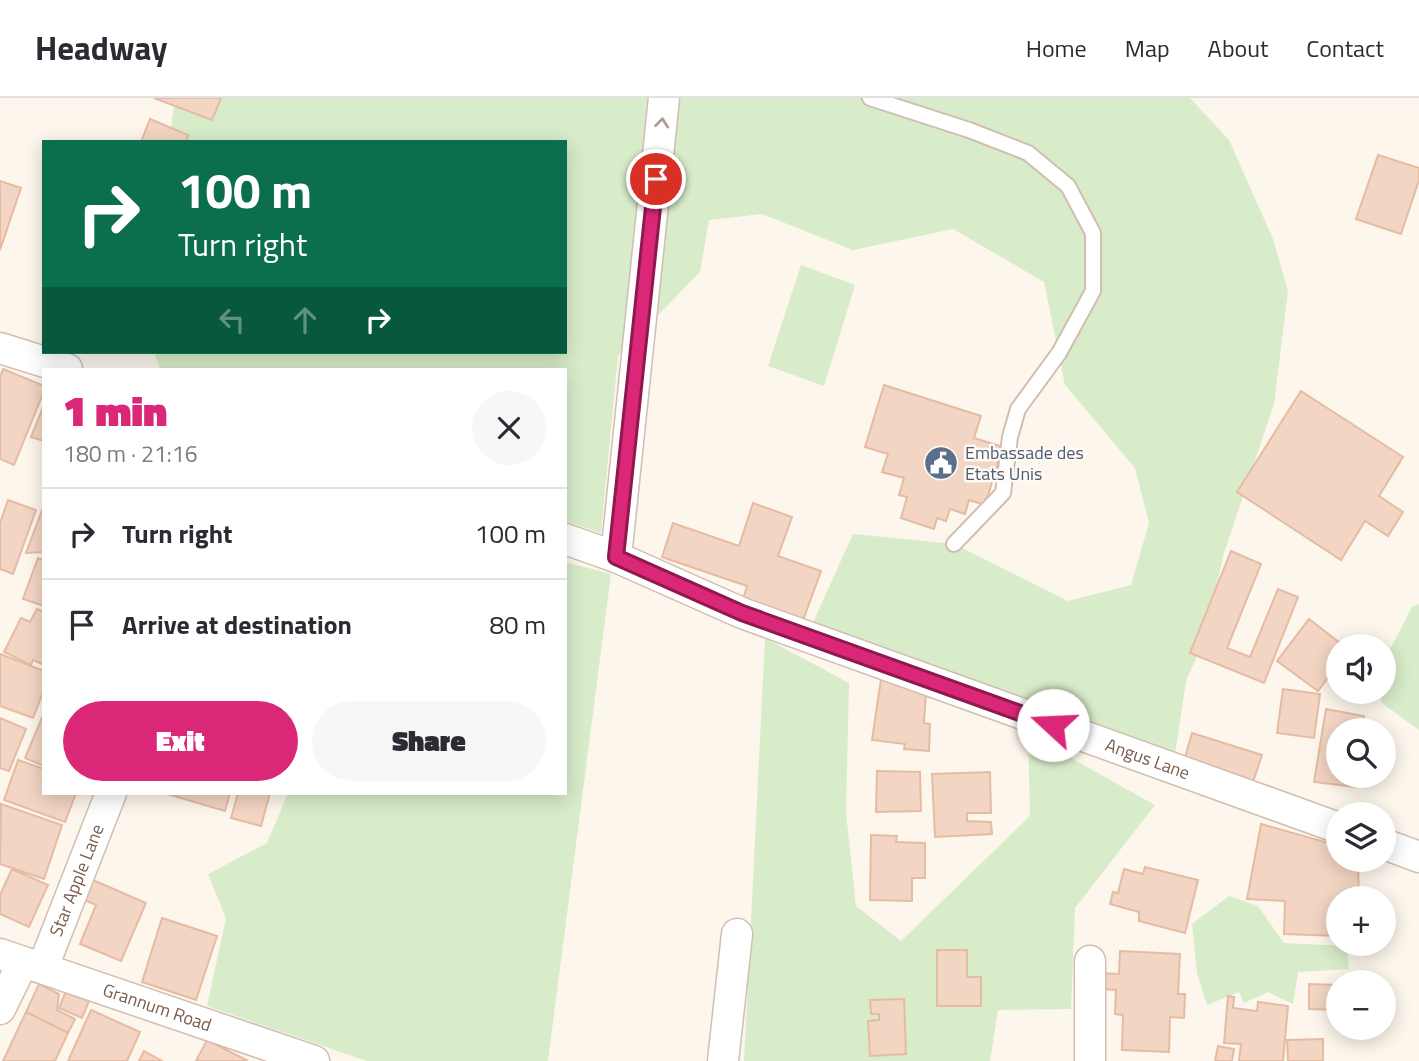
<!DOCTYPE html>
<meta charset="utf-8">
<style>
body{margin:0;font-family:"Titillium Web",sans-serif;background:#f7f7f7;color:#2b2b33;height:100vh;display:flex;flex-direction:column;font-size:26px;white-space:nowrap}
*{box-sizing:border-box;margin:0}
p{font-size:23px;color:#7c7c81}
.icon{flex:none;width:38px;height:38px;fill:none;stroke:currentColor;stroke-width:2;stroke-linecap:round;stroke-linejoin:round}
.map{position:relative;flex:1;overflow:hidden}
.sheet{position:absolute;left:42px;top:270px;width:525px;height:427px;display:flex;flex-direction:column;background:#fff;border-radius:0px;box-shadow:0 4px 18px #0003}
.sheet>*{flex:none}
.top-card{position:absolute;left:42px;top:42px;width:525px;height:214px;border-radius:0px;box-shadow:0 4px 18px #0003;background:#0b6e4f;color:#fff;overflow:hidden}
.buttons{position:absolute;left:1326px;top:536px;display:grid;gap:14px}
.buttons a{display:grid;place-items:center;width:70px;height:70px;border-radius:50%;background:#fff;box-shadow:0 4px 18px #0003;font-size:35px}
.pin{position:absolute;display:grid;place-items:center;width:60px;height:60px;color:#fff;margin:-30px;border:4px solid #fff;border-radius:50%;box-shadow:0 2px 7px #0007}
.me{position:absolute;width:77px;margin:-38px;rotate:290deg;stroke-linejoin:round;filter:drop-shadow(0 0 5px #0008)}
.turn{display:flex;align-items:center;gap:24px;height:147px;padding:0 21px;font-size:32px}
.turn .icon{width:91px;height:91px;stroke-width:2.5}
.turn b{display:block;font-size:49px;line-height:60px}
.lanes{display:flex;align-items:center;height:66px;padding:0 21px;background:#0003;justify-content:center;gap:35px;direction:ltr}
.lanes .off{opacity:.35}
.round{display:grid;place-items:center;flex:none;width:74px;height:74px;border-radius:37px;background:#f7f7f7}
.summary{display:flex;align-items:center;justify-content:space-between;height:119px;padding:0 21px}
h1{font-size:42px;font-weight:800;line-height:52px;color:#db2777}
.button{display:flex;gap:14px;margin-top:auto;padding:14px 21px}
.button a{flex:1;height:80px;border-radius:42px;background:#db2777;color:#fff;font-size:28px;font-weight:800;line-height:80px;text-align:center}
.button a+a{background:#f7f7f7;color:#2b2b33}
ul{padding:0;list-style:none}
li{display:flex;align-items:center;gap:21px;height:91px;padding:0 21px;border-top:2px solid #e1e1e2}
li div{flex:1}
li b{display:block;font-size:26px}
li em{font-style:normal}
header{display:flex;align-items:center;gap:42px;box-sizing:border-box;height:98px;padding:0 35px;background:#fff;border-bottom:2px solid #e1e1e2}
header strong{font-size:33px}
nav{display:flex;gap:38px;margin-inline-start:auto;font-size:24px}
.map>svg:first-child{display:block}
</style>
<header>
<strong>Headway</strong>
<nav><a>Home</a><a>Map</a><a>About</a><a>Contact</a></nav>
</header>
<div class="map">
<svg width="1419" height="963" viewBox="0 0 1419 963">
<rect width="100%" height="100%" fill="#fdf6ec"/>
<g fill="#d8ecc9">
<polygon points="175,0 1190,0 1229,42 1273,141 1288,193 1274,306 1224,455 1204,543 1186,583 1174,663 810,531 853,436 954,446 1068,503 1131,487 1149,425 1135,370 1065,287 1044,184 953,131 853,152 762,116 709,122 700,174 618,258 601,435 565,423 565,271 160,271 154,254 565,254 565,44 169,44"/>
<polygon points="801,167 855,187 824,288 768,268"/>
<polygon points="565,464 611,476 548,963 367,963 207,908 226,820 208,776 267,745 288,695 565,695"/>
<polygon points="1419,506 1419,632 1382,605 1379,593 1384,593 1384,563 1412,509"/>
<polygon points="765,540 849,585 846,714 856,808 901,843 1030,718 1028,636 1155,707 1075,810 1071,911 998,912 990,963 744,963"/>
<polygon points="1229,798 1258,808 1284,845 1347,848 1349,871 1298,874 1293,906 1268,894 1244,905 1239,894 1207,907 1197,875 1192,826"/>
</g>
<g fill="#f3d5c3" stroke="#e6bba3" stroke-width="2">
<polygon points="154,0 221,0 212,22"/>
<polygon points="150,21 188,37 186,44 141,44"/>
<polygon points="1378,57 1419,70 1419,82 1401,136 1356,121"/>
<polygon points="0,83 21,90 0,152"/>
<polygon points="3,271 44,288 44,293 14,367 0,361 0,279"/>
<polygon points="884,287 981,318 974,340 1003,349 985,407 969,402 965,416 950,411 946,423 937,420 934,431 901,420 907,399 899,397 904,380 882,374 888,356 865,349"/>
<polygon points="1301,293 1403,359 1379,398 1403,414 1388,438 1365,423 1341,462 1237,394"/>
<polygon points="44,307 44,343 31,339"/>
<polygon points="8,402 36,412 13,476 0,471 0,425"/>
<polygon points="753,405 792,419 778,458 821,473 802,525 742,504 747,488 662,459 673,425 739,448"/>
<polygon points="44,407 44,454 26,455"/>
<polygon points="1231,453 1261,466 1227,550 1250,559 1278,491 1298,499 1264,585 1190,555"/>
<polygon points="38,460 44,462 44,508 23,501"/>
<polygon points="37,511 44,514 44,563 42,566 33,562 31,567 4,554 21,520 30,524"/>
<polygon points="1309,521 1344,548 1339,548 1339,565 1318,593 1277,563"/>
<polygon points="0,556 44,573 44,592 33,620 0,608"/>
<polygon points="881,581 926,593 924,625 930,626 929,653 904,651 905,646 872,642"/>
<polygon points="1283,591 1320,596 1314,640 1277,635"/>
<polygon points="1326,611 1364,618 1362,632 1339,632 1339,677 1357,677 1355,689 1314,684"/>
<polygon points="44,615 44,668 25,660"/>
<polygon points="0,620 26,631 9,673 0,670"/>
<polygon points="1192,635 1262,657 1253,684 1184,663"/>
<polygon points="18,662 44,671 44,695 76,695 65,724 4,702"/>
<polygon points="877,673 920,674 921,713 876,714"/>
<polygon points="990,674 991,715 967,715 967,723 991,724 992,736 935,739 932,676"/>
<polygon points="164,695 230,695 225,713"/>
<polygon points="238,695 270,695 261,728 231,720"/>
<polygon points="1,706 62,727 44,781 0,766"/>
<polygon points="1261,726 1339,748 1339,761 1355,761 1358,764 1359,800 1339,800 1339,838 1284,836 1285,803 1247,801"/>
<polygon points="871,737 897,738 896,744 925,745 925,780 912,780 912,803 870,802"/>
<polygon points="1145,769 1198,782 1185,835 1139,823 1139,814 1110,806 1113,794 1118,795 1124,771 1143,776"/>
<polygon points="12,771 48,787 29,829 0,816 0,797"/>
<polygon points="86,779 146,805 121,863 80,846 96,807 78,799"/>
<polygon points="162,820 217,838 196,902 142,884"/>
<polygon points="937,852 967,852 967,879 981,879 981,908 937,908"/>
<polygon points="1120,853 1180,856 1178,896 1185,896 1184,920 1170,919 1169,954 1122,952 1123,917 1115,916 1116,892 1102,891 1102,875 1119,876"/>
<polygon points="39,886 59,896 57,912 75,921 68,935 26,914"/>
<polygon points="1309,886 1339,887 1339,912 1309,911"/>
<polygon points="66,893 89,903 82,920 59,910"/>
<polygon points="1228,898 1234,899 1233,910 1257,913 1258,904 1288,908 1283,963 1239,963 1241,946 1224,945"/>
<polygon points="904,901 906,956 870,958 868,923 879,922 879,916 871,916 870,902"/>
<polygon points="91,912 140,934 127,963 68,963"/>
<polygon points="26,914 68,935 55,963 3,963"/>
<polygon points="1323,941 1323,963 1288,963 1287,942"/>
<polygon points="207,942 248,963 196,963"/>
<polygon points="1218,948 1234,951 1232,963 1215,963"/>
<polygon points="144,953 162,963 139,963"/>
</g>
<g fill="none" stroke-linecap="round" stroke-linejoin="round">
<g stroke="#d1beb0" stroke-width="18">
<polyline id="service" points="870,0 969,32 1028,55 1068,88 1093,135 1093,193 1059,255 1018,311 1010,339 1003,395 954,446"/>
</g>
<g stroke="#d1beb0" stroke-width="33">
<g id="minor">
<polyline points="0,250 67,271"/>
<path id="s1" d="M565 441 616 459 742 515 1339 730"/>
<polyline points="616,459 664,0"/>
<polyline points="1384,746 1419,759"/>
<path id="s2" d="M0 856 314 963"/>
<path id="s3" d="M43 869 111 695"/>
<polyline points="0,911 23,864"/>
<polyline points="723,963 737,836"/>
<polyline points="1090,963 1090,863"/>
</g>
</g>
<use href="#service" stroke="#fff" stroke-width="14"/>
<use href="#minor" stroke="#fff" stroke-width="30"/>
</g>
<defs><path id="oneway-chevron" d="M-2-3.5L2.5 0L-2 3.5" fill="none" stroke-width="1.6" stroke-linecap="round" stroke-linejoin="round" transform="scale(1.75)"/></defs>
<use stroke="#af9d94" href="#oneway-chevron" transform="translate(662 25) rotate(-84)"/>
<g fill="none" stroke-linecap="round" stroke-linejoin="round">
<g stroke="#8e194d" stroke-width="18">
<polyline id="route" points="656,81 616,459 742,515 1053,627"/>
</g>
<use href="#route" stroke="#db2777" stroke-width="12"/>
</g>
<defs>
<g id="civic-disc" transform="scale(1.75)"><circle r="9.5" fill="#5c6f8a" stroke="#fffaf3"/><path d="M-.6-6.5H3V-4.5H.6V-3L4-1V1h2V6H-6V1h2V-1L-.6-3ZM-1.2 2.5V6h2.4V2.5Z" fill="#fff"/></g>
</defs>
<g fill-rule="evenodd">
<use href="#civic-disc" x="941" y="365"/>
</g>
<g text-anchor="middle" stroke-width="5" stroke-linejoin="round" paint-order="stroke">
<g font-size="18" fill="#4e5e75" stroke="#fffaf3" text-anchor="start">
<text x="965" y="361">Embassade des<tspan x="965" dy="21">Etats Unis</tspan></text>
</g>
<g font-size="18" fill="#7a5c4d" stroke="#fffaf3">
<text dy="6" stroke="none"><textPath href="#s1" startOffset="623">Angus Lane</textPath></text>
<text dy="6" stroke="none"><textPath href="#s3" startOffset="93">Star Apple Lane</textPath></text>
<text dy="6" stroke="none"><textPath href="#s2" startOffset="166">Grannum Road</textPath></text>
</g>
</g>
</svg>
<div class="buttons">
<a><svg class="icon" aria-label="sound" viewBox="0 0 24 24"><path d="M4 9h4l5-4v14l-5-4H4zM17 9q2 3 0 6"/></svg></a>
<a><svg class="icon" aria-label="search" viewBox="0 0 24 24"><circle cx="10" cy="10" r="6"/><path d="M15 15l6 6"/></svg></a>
<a><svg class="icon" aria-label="layers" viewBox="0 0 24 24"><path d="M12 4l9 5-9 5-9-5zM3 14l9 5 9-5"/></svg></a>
<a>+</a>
<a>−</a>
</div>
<div class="pin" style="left:656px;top:81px;background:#d93025"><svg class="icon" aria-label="arrive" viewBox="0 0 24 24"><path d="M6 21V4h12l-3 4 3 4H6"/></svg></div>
<svg class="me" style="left:1053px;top:627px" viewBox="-20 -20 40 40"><circle r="19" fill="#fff"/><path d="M0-13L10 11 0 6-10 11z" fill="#db2777"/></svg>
<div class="top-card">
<div class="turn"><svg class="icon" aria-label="right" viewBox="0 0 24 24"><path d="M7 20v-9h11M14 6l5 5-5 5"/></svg><div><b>100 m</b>Turn right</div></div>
<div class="lanes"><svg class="icon off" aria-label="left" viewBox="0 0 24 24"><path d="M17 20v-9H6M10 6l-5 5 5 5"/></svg><svg class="icon off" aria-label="ahead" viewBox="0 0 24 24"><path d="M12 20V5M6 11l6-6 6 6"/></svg><svg class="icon" aria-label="right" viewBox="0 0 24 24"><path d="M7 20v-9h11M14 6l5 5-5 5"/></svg></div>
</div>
<section class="sheet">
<div class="summary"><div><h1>1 min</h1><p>180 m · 21:16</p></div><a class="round"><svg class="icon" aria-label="close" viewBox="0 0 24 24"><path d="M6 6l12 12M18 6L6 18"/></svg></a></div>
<ul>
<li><svg class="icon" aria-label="right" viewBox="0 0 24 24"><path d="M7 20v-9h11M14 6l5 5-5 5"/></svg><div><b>Turn right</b></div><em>100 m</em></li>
<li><svg class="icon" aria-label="arrive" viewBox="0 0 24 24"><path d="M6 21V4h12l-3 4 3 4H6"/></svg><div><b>Arrive at destination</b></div><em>80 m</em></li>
</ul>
<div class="button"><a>Exit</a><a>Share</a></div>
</section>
</div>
